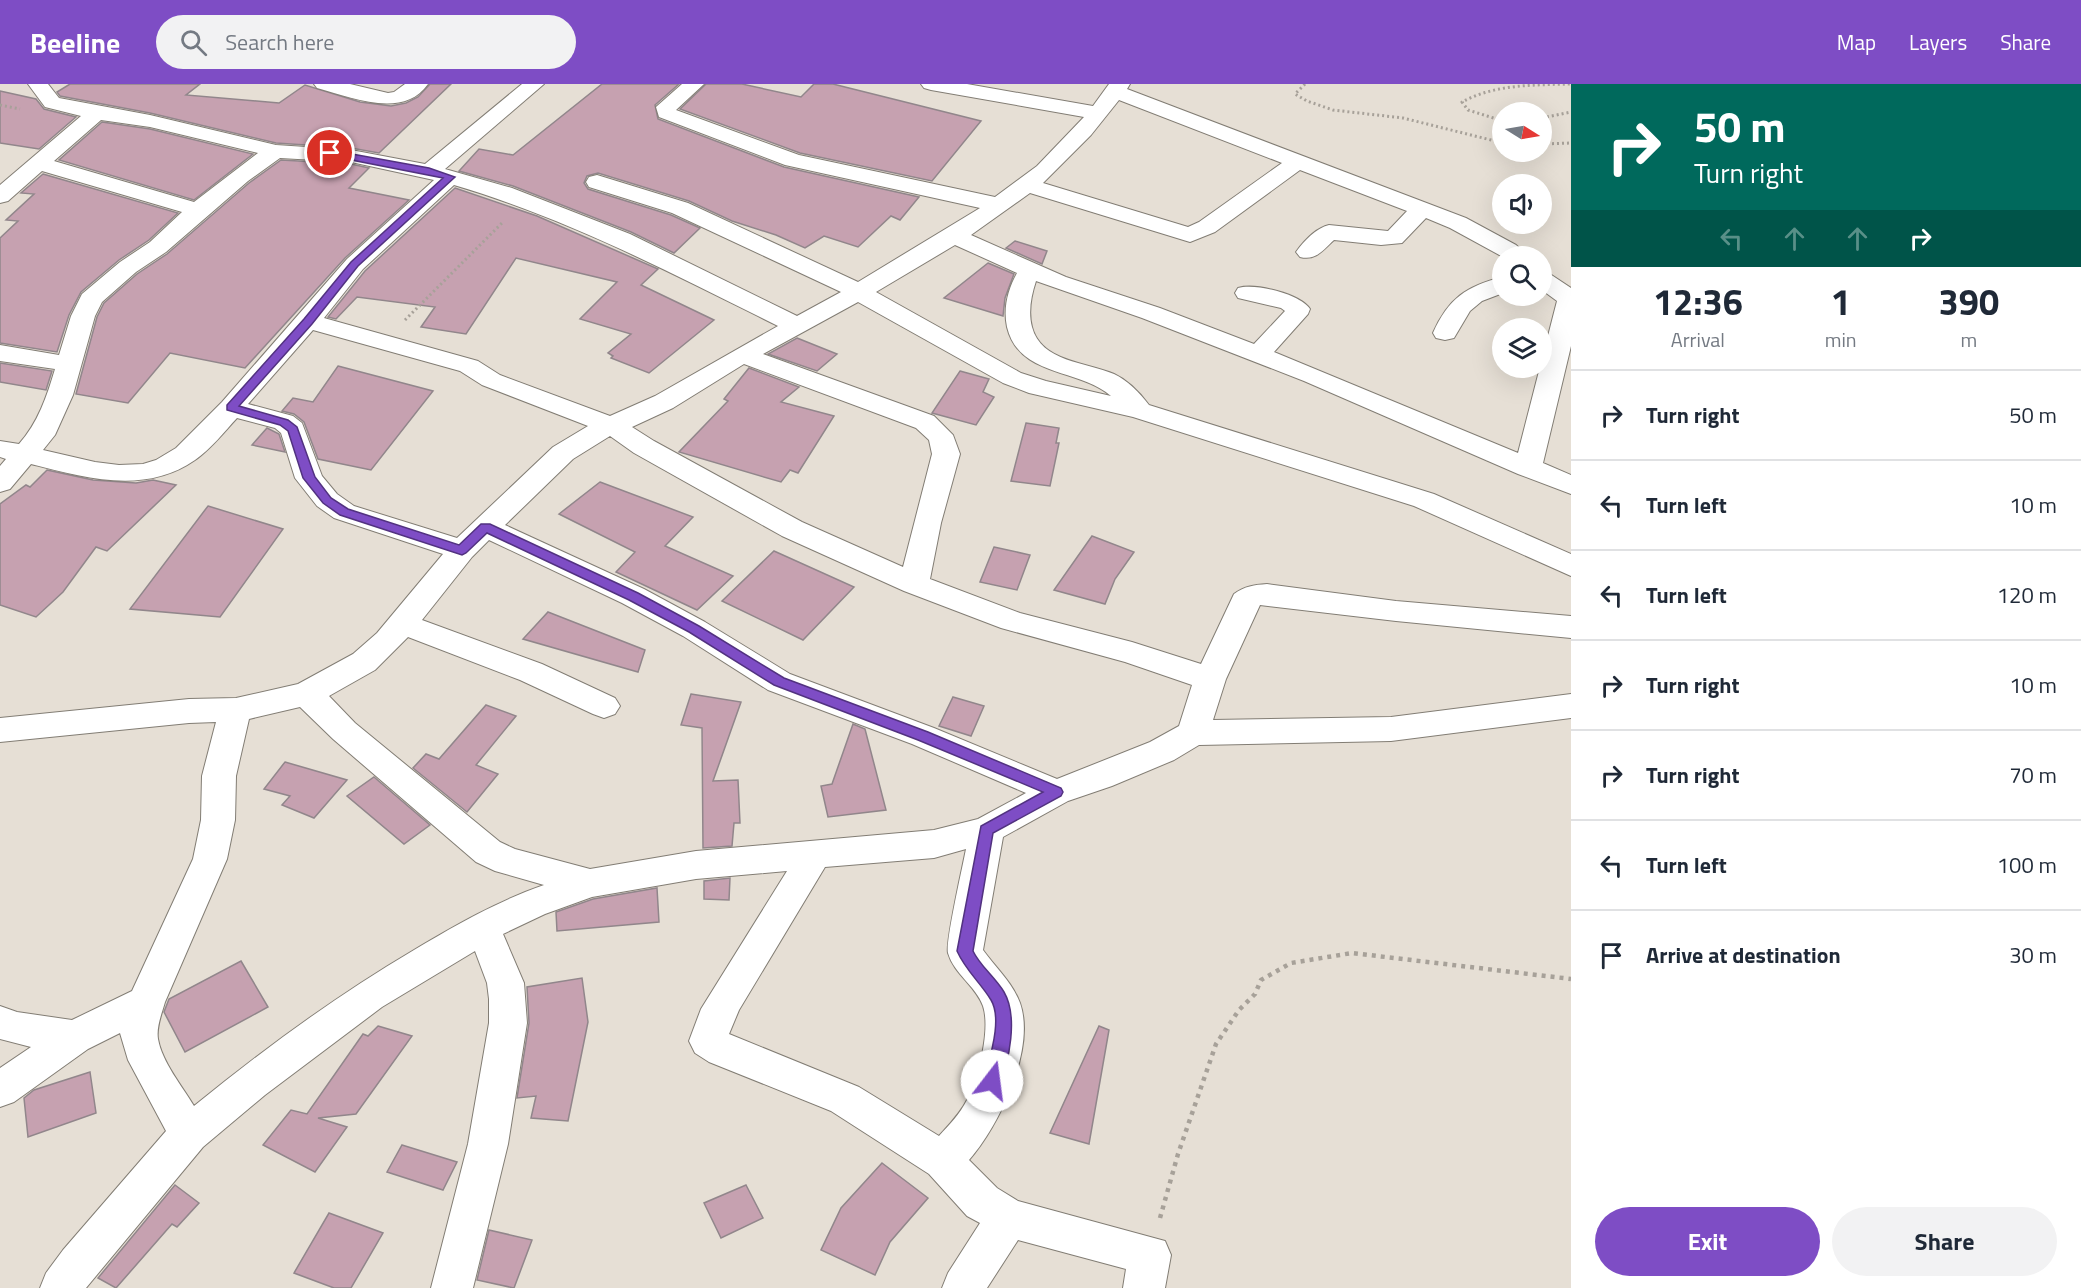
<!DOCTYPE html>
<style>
body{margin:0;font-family:"Titillium Web",sans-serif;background:#f2f2f3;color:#1f2937;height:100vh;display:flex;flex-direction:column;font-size:22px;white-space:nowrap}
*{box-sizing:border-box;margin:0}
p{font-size:20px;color:#747a83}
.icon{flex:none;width:33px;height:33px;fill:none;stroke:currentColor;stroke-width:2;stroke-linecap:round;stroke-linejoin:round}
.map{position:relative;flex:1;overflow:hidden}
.side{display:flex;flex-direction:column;background:#fff;width:510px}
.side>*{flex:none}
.top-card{background:#00695c;color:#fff;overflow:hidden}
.needle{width:39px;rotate:101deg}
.controls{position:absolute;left:1492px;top:18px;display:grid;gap:12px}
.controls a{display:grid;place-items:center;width:60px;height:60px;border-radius:50%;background:#fff;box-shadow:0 6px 24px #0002;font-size:30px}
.pin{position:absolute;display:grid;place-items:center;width:51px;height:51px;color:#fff;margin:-26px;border:3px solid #fff;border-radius:50%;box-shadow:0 2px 6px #0007}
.me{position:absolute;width:66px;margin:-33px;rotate:15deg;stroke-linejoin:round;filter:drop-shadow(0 0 4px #0008)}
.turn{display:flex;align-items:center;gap:21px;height:126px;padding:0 24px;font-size:27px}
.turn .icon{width:78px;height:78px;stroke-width:2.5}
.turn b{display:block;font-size:42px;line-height:51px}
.lanes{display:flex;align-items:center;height:57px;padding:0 24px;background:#0003;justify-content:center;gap:30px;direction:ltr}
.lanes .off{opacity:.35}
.eta{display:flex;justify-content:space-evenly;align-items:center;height:102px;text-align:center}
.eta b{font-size:36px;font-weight:700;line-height:42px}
.primary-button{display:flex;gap:12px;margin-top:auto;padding:12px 24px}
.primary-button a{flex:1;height:69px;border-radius:36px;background:#7e4dc5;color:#fff;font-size:24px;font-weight:700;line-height:69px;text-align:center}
.primary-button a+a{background:#f2f2f3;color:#1f2937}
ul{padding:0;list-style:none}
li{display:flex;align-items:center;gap:18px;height:90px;padding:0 24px;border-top:2px solid #e0e1e3}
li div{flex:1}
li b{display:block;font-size:22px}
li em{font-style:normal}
header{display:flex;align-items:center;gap:36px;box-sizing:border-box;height:84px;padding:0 30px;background:#7e4dc5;color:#fff}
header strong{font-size:28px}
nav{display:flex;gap:33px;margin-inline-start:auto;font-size:21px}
.search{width:420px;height:54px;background:#f2f2f3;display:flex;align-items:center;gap:15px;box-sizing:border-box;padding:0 21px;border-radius:33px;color:#747a83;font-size:22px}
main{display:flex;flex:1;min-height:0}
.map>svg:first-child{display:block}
</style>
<header>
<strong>Beeline</strong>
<div class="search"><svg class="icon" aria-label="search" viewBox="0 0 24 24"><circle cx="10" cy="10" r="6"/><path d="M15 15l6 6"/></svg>Search here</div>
<nav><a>Map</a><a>Layers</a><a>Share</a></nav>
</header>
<main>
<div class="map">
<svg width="1571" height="1204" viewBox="0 0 1571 1204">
<rect width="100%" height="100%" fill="#e6dfd5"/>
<g fill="#c6a1b0" stroke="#91868b" stroke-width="1.5">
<polygon points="70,0 200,0 186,11 279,19 305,1 360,18 391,22 406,19 418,13 430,0 451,0 379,69 351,64 276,59 150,29 60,12 57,8"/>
<polygon points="602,0 679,0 655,21 658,35 784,83 919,113 900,136 891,132 858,163 824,152 805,164 776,151 732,137 689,117 598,89 587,92 584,99 588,105 671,131 700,144 674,169 631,148 513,102 459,87 479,65 513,71"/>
<polygon points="706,0 742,0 801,13 814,0 833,0 981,37 932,97 800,69 680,25"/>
<polygon points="0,7 36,15 44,25 76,33 39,65 0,59"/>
<polygon points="102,38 150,45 253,70 194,116 59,76"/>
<polygon points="281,76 351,80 369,84 349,104 409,116 345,174 245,284 170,269 128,319 76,310 97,233 104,219 137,190 167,170 249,99"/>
<polygon points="43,90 178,129 149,156 119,176 81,208 69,231 57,268 0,259 0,154 18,137 6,136 34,110 21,109"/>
<polygon points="455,104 537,132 658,185 641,201 714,236 649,289 611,274 613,272 608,269 631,250 580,235 617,198 516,174 466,250 421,243 435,223 357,213 336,235 328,233 365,187"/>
<polygon points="1015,157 1047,167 1042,180 1006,164"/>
<polygon points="988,179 1014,190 1005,214 1003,232 944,214"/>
<polygon points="797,254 837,270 817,287 768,270"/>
<polygon points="0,279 52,287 46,306 0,298"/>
<polygon points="338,282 433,307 371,386 318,375 304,338 294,330 282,327 293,314 313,318"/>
<polygon points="749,284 799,303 781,318 834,332 798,389 790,386 781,398 679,368 728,317 724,315"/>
<polygon points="960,287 989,295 983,308 994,313 976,341 932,329"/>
<polygon points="1026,339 1059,344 1056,359 1059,359 1050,402 1011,397"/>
<polygon points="267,344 279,350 285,368 252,361"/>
<polygon points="47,386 93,396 136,399 153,396 176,401 107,467 96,463 63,508 36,533 0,521 0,420 26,401 30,403"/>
<polygon points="600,398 693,433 665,462 733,492 697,526 616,488 635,468 559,430"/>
<polygon points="208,422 283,445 220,533 130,525"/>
<polygon points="1092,452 1134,468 1115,495 1105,520 1054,506"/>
<polygon points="994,463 1030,471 1017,506 980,498"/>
<polygon points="774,467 854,503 803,556 722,517"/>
<polygon points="548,528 645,566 638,588 523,555"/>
<polygon points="691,610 741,618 713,697 738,696 740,739 734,739 732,762 703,764 702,644 681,641"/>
<polygon points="953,613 984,622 971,652 939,642"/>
<polygon points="486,621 516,632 476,681 498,690 467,728 413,684 426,670 439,675"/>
<polygon points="853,640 865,645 886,726 828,733 821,702 832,700"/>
<polygon points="285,678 347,696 314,734 282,721 290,712 264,705"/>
<polygon points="374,693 430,741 404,760 347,712"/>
<polygon points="730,794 729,816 704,815 704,797"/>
<polygon points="657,804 659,838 557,847 556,828 593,815"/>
<polygon points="241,877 268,923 185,968 164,928 169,915"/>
<polygon points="582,894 588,938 568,1037 531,1034 536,1012 517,1014 529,939 527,903"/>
<polygon points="378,942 412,952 356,1030 318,1034 347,1043 315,1088 263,1061 291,1026 307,1030 363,950 368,952"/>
<polygon points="1099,942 1109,946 1089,1060 1050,1049"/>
<polygon points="90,988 96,1029 28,1053 24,1014 34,1006"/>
<polygon points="402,1061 457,1078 443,1106 387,1088"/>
<polygon points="882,1079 928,1114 890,1158 875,1191 821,1166 841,1124"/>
<polygon points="175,1101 199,1119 177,1143 172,1140 116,1204 98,1194"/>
<polygon points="746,1101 763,1134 721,1154 704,1119"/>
<polygon points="329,1129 383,1149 351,1204 334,1204 294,1189"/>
<polygon points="489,1146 532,1156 514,1204 477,1196"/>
</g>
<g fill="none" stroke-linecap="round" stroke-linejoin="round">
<g stroke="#827d74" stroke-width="2">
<g id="street">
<path d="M28 0H48L59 14 150 31 276 61 351 66 425 80 522 0H544L445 85 512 104 630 150 797 232 841 208 672 129 589 103 586 98 589 93 597 91 688 119 858 198 980 124 785 81 659 33 656 23 682 0H704L676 26 799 71 995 113 1037 82 1084 33 931 6 924 4 921 0H967L1093 22 1109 0H1130L1127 5 1466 134 1516 161 1528 172 1503 173 1450 144 1426 134 1402 159 1381 161 1334 156C1323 166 1316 177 1300 173L1296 168C1304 157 1316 144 1329 141L1388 147 1407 127 1300 86 1215 148 1190 158 1030 109 971 151 1066 193 1160 224 1254 260 1285 227 1281 224 1238 214 1235 209 1238 204C1256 199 1300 210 1310 225L1308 230 1274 268 1518 369 1557 217 1542 206V188L1550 190 1571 204V262L1543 379 1571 391V410L1518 390 1304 297 1142 234 1036 197C1031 212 1028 228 1032 243 1041 278 1086 278 1114 290 1127 296 1140 309 1149 321L1434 410 1571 470V492L1414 422 1133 333 1029 309 1003 299 858 218 763 270 934 332 953 351 960 370 941 439 930 495 1020 529 1132 558 1201 580 1234 510C1245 502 1254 501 1267 500L1396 517 1571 532V554L1396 537 1260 521 1226 595 1213 636 1391 633 1571 610V634L1391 657 1199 661 1174 676 1112 702 1068 717 1003 753 983 866C996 884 1012 898 1020 919 1036 965 999 1042 969 1076L997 1104 1018 1117 1165 1157 1171 1171 1165 1204H1123L1126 1185 1018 1156 987 1204H942L948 1189 980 1139 967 1132 929 1090 831 1027 709 978 695 969 689 957 701 925 787 787 696 795 592 813 545 830 503 850 524 899 527 939 508 1060 473 1204H431L468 1060 489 939V915L487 899 475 867 382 923 265 1011 203 1063 86 1204H40L46 1189 63 1166 166 1047 128 976 120 949 88 965 14 1018 0 1023V984L31 963 0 955V922L17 928 72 936 132 907 193 775 201 736 202 692 216 638 189 639 0 658V634L189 615 236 614 298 600 353 570 377 549 443 470 334 434 317 422 295 394 281 349 275 344 237 334C224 348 211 365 195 376 145 411 86 394 31 380L10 405 0 408V382L6 375 0 373V357L19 360C38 339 47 312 55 285L0 277V261L59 271 71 232 82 210 120 178 150 158 182 128 42 87 8 117 0 119V101L81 32 45 23ZM1119 16 1282 79 1199 138 1188 143 1043 99 1091 51ZM101 36 150 43 258 69 194 118 54 77ZM280 74 351 78 434 96 347 175 222 318 176 364 156 376 143 380 119 381 95 378 43 366 55 351 73 311 95 232 102 218 136 188 166 168 248 97ZM454 101C569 135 671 189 778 242L655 312 610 332 500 291 478 277 324 234 363 185ZM955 161 1017 189C1008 205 1003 224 1007 243 1019 293 1078 284 1111 312L1046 297 1021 289 876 208ZM313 246 460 287 482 301 588 342 553 363 457 454 354 422 337 410 322 392 302 339 293 332 248 320ZM744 280 916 344 929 356 932 370 903 483 802 438 654 357 632 343 673 324ZM610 352 634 369 782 452 904 507 1001 544 1125 578 1192 601 1179 642 1150 658 1057 695 934 644 790 590 705 538 644 505 505 441 573 375ZM489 456 622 519 683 552 768 606 912 660 1026 709 978 735 934 746 696 767 590 785 515 765 500 758 355 639 329 612 375 586 408 553 520 596 593 630 604 634 615 630 620 622 615 614 542 580 422 536 472 473ZM300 623 333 655 476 778 495 787 544 801C498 817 456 841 414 866 336 912 264 965 194 1022 182 1002 162 978 158 955 156 943 162 929 165 918L227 775 235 736 236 692 249 635ZM966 765C963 781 945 859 948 869 954 890 976 902 983 922 991 946 978 995 967 1016 960 1030 949 1041 939 1052L859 1003 729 950 739 926 825 783 934 774Z"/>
<path d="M314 0H350L388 9 394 8 405 0H428C403 36 351 13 317 4Z"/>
<path d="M1503 193V209L1482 217 1470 227 1454 254 1445 256 1436 254 1433 249C1448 215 1466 202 1503 193Z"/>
</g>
</g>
<g stroke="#a7a199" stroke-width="3" stroke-dasharray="2 3" stroke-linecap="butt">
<polyline points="1305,0 1295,10 1307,17 1333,26 1403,34 1503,59"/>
<polyline points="0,21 20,25"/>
<polyline points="1542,34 1571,28"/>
<path d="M1503 37 1468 26 1462 18C1495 0 1534 1 1571 0"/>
<polyline points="1542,60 1571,59"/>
<polyline points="405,236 502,139"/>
</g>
<polyline stroke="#a7a199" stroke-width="4.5" stroke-dasharray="4 5" stroke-linecap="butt" points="1160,1134 1178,1070 1216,960 1239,926 1255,910 1261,896 1291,879 1352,869 1571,895"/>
<use href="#street" fill="#fff" fill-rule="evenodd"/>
</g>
<path fill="#7e4dc5" stroke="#523280" stroke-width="1.5" d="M330 66 429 84 455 93 358 182 312 240 239 322 288 336 297 343 315 393 331 414 348 425 459 461 481 440H490L638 509 699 542 784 594 928 648 1061 704 1063 708 1061 712 993 749 973 867C980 882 995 893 1004 908 1018 932 1010 977 998 1002L992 1005 986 1002 984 997C989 975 1003 936 991 916 980 898 966 887 957 867L981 742 1043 708 918 656 774 601 689 548 629 516 487 449 466 469 462 471 340 431 323 419 303 394 288 347 280 341 227 326V321L304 235 351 178 443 94 326 71 325 69Z"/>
</svg>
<div class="controls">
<a><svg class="needle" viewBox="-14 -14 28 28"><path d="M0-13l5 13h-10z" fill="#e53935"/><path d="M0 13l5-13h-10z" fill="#747a83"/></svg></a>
<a><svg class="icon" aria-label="sound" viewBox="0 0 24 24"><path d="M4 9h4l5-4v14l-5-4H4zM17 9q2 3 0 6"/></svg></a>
<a><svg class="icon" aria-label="search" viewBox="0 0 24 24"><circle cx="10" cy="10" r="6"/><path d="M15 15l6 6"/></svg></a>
<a><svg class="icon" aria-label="layers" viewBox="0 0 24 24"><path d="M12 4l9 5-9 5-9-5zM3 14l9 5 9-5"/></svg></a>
</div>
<div class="pin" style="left:330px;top:69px;background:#d93025"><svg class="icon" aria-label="arrive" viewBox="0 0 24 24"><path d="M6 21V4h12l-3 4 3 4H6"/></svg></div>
<svg class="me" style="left:992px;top:997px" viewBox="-20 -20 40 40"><circle r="19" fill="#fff"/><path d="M0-13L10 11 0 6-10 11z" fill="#7e4dc5"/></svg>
</div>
<section class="side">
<div class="top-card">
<div class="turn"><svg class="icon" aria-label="right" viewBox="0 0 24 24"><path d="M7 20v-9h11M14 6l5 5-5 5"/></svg><div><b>50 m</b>Turn right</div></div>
<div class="lanes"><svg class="icon off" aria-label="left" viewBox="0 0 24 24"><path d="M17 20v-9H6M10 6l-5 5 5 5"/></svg><svg class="icon off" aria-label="ahead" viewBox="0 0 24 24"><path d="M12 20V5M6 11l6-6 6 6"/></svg><svg class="icon off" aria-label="ahead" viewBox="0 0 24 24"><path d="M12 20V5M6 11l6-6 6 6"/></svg><svg class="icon" aria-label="right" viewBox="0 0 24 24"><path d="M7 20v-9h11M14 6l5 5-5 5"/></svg></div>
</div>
<div class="eta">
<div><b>12:36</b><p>Arrival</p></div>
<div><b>1</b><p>min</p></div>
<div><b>390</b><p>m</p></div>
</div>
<ul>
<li><svg class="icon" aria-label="right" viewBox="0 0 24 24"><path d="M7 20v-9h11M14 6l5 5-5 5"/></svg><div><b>Turn right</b></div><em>50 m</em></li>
<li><svg class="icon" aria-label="left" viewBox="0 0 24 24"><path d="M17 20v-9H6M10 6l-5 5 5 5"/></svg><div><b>Turn left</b></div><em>10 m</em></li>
<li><svg class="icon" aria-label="left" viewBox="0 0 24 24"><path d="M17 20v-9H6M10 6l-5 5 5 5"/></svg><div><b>Turn left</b></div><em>120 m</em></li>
<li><svg class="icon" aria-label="right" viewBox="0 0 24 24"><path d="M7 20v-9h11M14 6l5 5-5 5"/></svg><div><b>Turn right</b></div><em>10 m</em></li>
<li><svg class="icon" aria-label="right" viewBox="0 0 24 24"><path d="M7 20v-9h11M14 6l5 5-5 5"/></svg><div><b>Turn right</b></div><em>70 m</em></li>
<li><svg class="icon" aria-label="left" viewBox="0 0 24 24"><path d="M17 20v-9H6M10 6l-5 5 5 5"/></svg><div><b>Turn left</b></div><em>100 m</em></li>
<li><svg class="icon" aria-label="arrive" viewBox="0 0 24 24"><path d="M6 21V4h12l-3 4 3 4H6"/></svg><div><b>Arrive at destination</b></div><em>30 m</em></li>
</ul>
<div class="primary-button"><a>Exit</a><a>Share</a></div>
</section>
</main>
